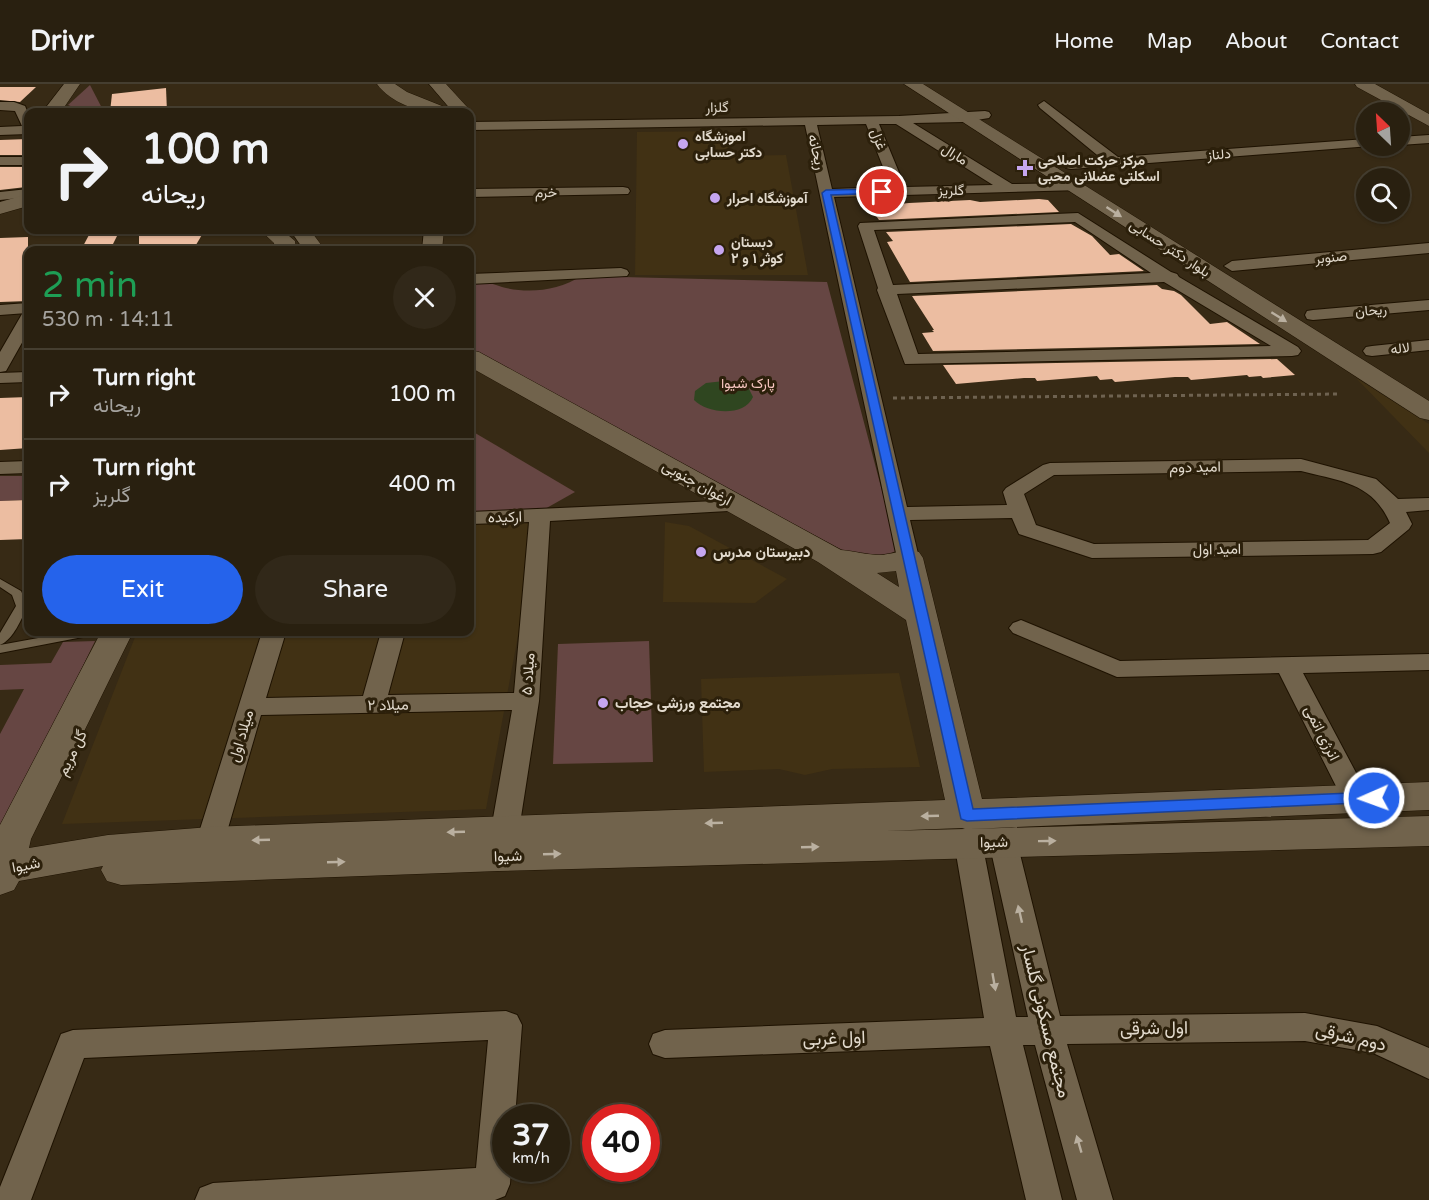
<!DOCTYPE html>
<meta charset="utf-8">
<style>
body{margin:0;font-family:"Varela Round",Vazirmatn,sans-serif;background:#312819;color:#f1f3f6;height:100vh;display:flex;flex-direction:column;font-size:22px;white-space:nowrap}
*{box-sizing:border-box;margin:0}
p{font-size:20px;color:#a5a39f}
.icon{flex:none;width:33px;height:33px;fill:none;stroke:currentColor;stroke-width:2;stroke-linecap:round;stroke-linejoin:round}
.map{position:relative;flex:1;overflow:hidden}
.side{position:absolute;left:24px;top:162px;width:450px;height:390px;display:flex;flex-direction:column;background:#292010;border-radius:12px;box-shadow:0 2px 4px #0004,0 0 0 2px #453e30}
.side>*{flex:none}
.guide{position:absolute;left:24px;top:24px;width:450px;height:126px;border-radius:12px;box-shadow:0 2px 4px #0004,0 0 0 2px #453e30;background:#292010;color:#f1f3f6;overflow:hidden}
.needle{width:39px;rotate:335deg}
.controls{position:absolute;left:1356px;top:18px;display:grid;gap:12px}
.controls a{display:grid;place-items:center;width:54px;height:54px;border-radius:50%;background:#292010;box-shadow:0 2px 4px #0004,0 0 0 2px #453e30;font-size:30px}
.speed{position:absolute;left:492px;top:1020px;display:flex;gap:12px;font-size:30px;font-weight:700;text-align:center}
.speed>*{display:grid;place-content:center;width:78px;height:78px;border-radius:50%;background:#292010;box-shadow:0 2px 4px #0004,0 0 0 2px #453e30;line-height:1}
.speed small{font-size:15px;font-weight:400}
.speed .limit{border:9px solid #d22;background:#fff;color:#111}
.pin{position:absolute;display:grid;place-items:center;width:51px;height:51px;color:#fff;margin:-26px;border:3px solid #fff;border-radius:50%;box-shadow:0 2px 6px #0007}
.me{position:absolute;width:66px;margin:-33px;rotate:268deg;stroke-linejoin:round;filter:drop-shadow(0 0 4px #0008)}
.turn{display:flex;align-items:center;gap:21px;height:126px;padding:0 18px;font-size:27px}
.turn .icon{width:78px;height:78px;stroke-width:2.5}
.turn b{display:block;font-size:42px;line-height:51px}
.round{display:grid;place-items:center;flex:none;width:63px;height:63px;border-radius:32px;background:#312819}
.head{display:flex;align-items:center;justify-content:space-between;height:102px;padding:0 18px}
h1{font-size:36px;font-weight:600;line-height:45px;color:#1e9e55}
.action{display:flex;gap:12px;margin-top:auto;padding:12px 18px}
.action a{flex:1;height:69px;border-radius:36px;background:#2563eb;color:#fff;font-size:24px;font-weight:600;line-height:69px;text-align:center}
.action a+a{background:#312819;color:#f1f3f6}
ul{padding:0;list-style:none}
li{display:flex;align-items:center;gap:18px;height:90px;padding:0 18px;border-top:2px solid #453e30}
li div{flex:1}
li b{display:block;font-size:22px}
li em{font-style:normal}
header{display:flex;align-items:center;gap:36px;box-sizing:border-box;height:84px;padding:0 30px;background:#292010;border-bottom:2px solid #453e30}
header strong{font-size:28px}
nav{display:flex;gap:33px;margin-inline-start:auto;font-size:21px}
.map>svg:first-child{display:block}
</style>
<header>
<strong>Drivr</strong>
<nav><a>Home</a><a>Map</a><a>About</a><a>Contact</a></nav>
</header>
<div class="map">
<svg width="1429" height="1116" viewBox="0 0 1429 1116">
<rect width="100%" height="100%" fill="#372a15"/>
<g fill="#413114">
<polygon points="729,47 731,72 786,71 808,191 635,191 637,48"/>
<polygon points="1356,294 1429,340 1429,369"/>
<polygon points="540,432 486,725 62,740 137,548 470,548 470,434"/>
<polygon points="665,438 689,442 787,495 755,519 663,518"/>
<polygon points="899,589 920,683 832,685 805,691 779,685 704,688 701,595"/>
</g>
<g fill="#664643">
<polygon points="90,1 104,28 86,28 68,21"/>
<path d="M581 192 827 198 896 460V467L878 475 848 469 470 267V196C482 196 490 199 502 203 528 210 558 207 581 192Z"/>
<polygon points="470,346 575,408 536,430 470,432"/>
<polygon points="0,392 28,392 28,416 0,417"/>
<polygon points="95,557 10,731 0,751 0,650 24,605 0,606 0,581 51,579 63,558"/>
<polygon points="649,557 653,678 553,680 558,560"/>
</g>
<path fill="#2f4620" d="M724 297 748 303 753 313C744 333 708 330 694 316L695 307 706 299Z"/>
<g fill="#ecbda1">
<polygon points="0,3 36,3 20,18 0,16"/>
<polygon points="166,4 167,28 110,28 112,10"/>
<polygon points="28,55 28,71 0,71 0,56"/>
<polygon points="0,83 28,83 28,100 26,103 0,106"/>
<polygon points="1039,115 1048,116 1059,128 879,136 870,123 909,119 970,116 980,118"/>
<polygon points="1071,140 1092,152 1110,171 1119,170 1144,187 910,198 887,158 893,157 886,148"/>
<polygon points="119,148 110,166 81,166 90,149"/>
<polygon points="203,149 193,166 139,166 139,150"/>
<polygon points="28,153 28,217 0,218 0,154"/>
<polygon points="1157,201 1162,205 1174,207 1181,211 1210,240 1227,238 1260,260 933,267 922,249 934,248 932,246 934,246 912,212"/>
<polygon points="1277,275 1295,291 1263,294 1261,292 1249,293 1247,291 1191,296 1188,293 1175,293 1115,298 1112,295 1100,296 1097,292 1037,297 1035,294 1024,294 956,300 943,281"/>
<polygon points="28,313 28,364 0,366 0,314"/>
<polygon points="28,416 28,455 0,456 0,417"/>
</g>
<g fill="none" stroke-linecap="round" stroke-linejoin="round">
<g stroke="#1e1201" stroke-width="2">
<g id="lane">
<path d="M28 144V146H50C45 150 34 149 28 148Z"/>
<path d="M0 495 21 507 28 522C21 535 14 555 0 561V549L16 522 12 511 0 503Z"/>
<polygon points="71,548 94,548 88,552 0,569 0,561"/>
</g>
</g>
<g stroke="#1e1201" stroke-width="2">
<g id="street">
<polygon points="1044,17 1118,73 1366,55 1366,62 1371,62 1071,85 1066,84 1064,81 1066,78 1102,75 1040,24 1038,21"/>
<polygon points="0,18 14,18 25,22 28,29 28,50 0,51 0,43 22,42 15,27 0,26"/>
<path d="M985 27 989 28 991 31 989 34 964 38 913 39 1012 100 1076 99 1081 100 1083 103 1081 106 834 113 907 423 1007 421 1003 408 1006 404 1043 381 1050 379 1301 375 1376 395 1398 415 1429 414V426L1406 428 1412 440 1409 445 1381 468 1373 470 1092 474 1019 450 1012 434 910 436 919 474 916 479 908 481 900 479 897 474 805 41 470 46V38L899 32ZM866 40 891 103 832 105 817 41ZM879 40H896L993 101 905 103ZM1301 387C1339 397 1372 398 1390 439L1368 456 1094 460 1036 441 1024 410 1054 391Z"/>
<polygon points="1429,51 1429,59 1400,61 1400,53"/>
<rect x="0" y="73" width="28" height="8"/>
<polygon points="623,103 628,104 630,107 628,110 470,113 470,105"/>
<polygon points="28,105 28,113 0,116 0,108"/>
<path d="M1078 129 1171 188 1177 190 1179 193 1298 263 1301 267 1298 271 1292 272 905 280 877 206 878 204 858 142 860 139ZM1075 138 1151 189 893 201 874 146ZM1164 198 1271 262 918 270 897 210Z"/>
<polygon points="1429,159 1429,169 1232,187 1224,182 1232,177"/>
<polygon points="621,184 627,186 629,189 627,192 470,200 470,190"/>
<polygon points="1429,216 1429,226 1313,236 1307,235 1305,231 1307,227 1313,226"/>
<polygon points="28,219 28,248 6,287 0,288 0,268 22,230 27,229 0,231 0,221"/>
<polygon points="1429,256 1429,266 1372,272 1366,271 1363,267 1366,263 1372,262"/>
<polygon points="28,288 28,298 0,299 0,289"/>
<polygon points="28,377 28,389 0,390 0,378"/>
<polygon points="739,416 746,418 750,422 746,426 550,437 539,617 519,746 515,753 505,757 495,753 491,746 512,626 261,631 224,758 220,766 210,769 200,766 196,758 262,548 286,548 266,614 363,612 381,548 405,548 388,611 514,609 529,438 470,440 470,428"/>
<polygon points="1021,536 1120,577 1429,570 1429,586 1303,589 1370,715 1366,722 1356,725 1346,722 1279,589 1117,593 1013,549 1009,544 1013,539"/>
<polygon points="968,747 978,750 982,758 1016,933 1028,933 989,758 993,750 1003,747 1013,750 1017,758 1060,932 1305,929 1377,942 1429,964 1429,995 1373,969 1305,957 1067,960 1113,1116 1077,1116 1035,961 1023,961 1062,1116 1026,1116 990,962 665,974 653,970 649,960 653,950 665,946 984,934 954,758 958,750"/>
<polygon points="506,927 517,931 522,941 515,1034 506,1034 506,1084 511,1084 510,1100 505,1112 495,1116 195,1116 200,1104 213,1099 476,1084 488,956 84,974 31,1116 0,1116 0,1103 61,950 73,946"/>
</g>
</g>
<g stroke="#1e1201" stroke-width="1">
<g id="secondary">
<polygon points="64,0 80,0 65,22 68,28 52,28 47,22"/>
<path d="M377 0H395L407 8 447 24 450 28C426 31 392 21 377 0Z"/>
<polygon points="429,0 446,0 468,24 471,28 470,30 453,28"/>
<polygon points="904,0 923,0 1429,317 1429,336 1420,334"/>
<polygon points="1355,0 1375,0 1429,30 1429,42 1357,3"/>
<polygon points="28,110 28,122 0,130 0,118"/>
<polygon points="260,146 282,146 295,157 296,166 275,166 274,159"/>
<polygon points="290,146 310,146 325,166 304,166"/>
<polygon points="424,146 444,146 442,166 422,166"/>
<path d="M470 266 479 268 841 466C854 467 867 471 880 471 894 470 905 464 919 468L923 474 982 715 1429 698V726L969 745 1429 732V762L498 787 121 801 107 797 101 786 103 782 19 797 14 806 0 811V741L101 548H133L31 755 29 764 108 751 210 743 945 716 906 536 818 478 470 283ZM896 487 899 503 877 489ZM962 744 965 745 885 747Z"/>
</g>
</g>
<polyline stroke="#6e6250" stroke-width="3" stroke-dasharray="4 4" stroke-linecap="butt" points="893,314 1340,310"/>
<use href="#lane" fill="#71634c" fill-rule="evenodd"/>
<use href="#street" fill="#71634c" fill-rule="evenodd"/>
<use href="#secondary" fill="#71634c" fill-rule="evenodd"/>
</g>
<defs><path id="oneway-solid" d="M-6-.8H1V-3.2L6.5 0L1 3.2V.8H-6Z" transform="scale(1.5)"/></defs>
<g fill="#bab0a0">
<use href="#oneway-solid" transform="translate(1114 128) rotate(33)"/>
<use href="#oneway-solid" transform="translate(1279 233) rotate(32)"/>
<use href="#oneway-solid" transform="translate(930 732) rotate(178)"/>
<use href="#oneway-solid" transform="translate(714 739) rotate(178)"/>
<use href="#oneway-solid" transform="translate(456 748) rotate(178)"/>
<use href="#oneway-solid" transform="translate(261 756) rotate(178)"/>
<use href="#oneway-solid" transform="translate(1047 757) rotate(-1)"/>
<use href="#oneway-solid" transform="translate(810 763) rotate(-2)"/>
<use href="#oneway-solid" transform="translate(552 770) rotate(-2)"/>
<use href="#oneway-solid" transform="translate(336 778) rotate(-2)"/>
<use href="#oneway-solid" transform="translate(1020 830) rotate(-103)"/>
<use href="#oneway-solid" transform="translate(994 898) rotate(80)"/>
<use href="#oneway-solid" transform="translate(1079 1060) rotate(-106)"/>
</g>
<polygon fill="#2563eb" stroke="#184099" stroke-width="1.5" points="882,105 886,108 885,109 831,111 973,725 1374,708 1380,710 1382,714 1380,718 967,737 961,735 822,109 826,106"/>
<g fill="#c6a6f0" stroke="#2c200b" stroke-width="2">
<circle cx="683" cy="60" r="6"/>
<path d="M1022 75h6v6h6v6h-6v6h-6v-6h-6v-6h6z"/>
<circle cx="715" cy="114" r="6"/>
<circle cx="719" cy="166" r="6"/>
<circle cx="701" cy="468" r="6"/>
<circle cx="603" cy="619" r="6"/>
</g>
<g text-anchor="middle" stroke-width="6" stroke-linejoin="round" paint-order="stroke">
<g font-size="14" fill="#e2dacd" stroke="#2c200b">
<text transform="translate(717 23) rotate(-1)" y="5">گلزار</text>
<text transform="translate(879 55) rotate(68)" y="5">غزل</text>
<text transform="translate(955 70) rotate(32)" y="5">مارال</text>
<text transform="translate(1219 70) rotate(-4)" y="5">دلناز</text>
<text transform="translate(951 106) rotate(-1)" y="5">گلریز</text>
<text transform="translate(546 108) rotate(-1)" y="5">خرم</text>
<text transform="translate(1170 164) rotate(33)" y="5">بلوار دکتر حسابی</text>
<text transform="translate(1331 173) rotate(-5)" y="5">صنوبر</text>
<text transform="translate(1371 226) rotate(-5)" y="5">ریحان</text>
<text transform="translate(1400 264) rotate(-6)" y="5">لاله</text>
</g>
<g font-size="14" font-weight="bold" fill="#e2dacd" stroke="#2c200b" text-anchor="start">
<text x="695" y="57">اموزشگاه<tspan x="695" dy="16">دکتر حسابی</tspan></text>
<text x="1038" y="81">مرکز حرکت اصلاحی<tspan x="1038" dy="16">اسکلتی عضلانی محبی</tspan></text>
<text x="727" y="119">آموزشگاه احرار</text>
<text x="731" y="163">دبستان<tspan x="731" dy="16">کوثر ۱ و ۲</tspan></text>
</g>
<g font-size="14" fill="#f8c6c0" stroke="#2c200b">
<text x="748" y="304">پارک شیوا</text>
</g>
<g font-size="15" fill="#e2dacd" stroke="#2c200b">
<text transform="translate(817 68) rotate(77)" y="5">ریحانه</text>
<text transform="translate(1195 383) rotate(-1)" y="5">امید دوم</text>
<text transform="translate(697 399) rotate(29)" y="5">ارغوان جنوبی</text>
<text transform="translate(505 433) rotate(-2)" y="5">ارکیده</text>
<text transform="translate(1217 465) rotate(-1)" y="5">امید اول</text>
<text transform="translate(528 590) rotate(-86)" y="5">میلاد ۵</text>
<text transform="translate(388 621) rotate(-1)" y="5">میلاد ۲</text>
<text transform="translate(1322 649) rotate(63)" y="5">انرژی اتمی</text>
<text transform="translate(241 652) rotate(-73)" y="5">میلاد اول</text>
<text transform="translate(72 669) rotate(-64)" y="5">گل مریم</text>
<text transform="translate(994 758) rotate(-1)" y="5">شیوا</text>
<text transform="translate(508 772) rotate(-2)" y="5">شیوا</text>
<text transform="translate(26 781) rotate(-11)" y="5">شیوا</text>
</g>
<g font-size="15" font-weight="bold" fill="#e2dacd" stroke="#2c200b" text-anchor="start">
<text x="713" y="473">دبیرستان مدرس</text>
<text x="615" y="624">مجتمع ورزشی حجاب</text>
</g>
<g font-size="18" fill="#e2dacd" stroke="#2c200b">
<text transform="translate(1046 937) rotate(76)" y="6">مجتمع مسکونی گلسار</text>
<text transform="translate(1154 944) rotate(-1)" y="6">اول شرقی</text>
<text transform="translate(1351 953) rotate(13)" y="6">دوم شرقی</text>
<text transform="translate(834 954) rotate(-2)" y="6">اول غربی</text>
</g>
</g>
</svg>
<div class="controls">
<a><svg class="needle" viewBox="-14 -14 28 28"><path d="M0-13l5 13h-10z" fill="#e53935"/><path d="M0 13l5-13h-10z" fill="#a5a39f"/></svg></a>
<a><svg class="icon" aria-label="search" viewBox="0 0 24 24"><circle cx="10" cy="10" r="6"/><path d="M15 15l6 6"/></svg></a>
</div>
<div class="speed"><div>37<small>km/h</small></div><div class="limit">40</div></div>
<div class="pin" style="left:882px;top:108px;background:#d93025"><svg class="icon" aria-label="arrive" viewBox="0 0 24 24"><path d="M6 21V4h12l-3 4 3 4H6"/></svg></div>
<svg class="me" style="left:1374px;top:714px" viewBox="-20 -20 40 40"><circle r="17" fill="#2563eb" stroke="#fff" stroke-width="3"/><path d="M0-11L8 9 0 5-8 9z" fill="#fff"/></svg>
<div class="guide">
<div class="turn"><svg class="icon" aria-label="right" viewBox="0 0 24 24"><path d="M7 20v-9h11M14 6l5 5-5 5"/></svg><div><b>100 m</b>ریحانه</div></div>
</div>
<section class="side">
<div class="head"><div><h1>2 min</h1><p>530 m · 14:11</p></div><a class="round"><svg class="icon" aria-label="close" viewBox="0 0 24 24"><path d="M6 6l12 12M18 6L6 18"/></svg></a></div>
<ul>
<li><svg class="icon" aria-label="right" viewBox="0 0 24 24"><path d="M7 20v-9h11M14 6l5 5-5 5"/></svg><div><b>Turn right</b><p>ریحانه</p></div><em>100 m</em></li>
<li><svg class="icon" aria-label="right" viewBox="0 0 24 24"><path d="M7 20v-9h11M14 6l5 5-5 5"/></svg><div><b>Turn right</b><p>گلریز</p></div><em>400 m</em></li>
</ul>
<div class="action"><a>Exit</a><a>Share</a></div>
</section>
</div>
